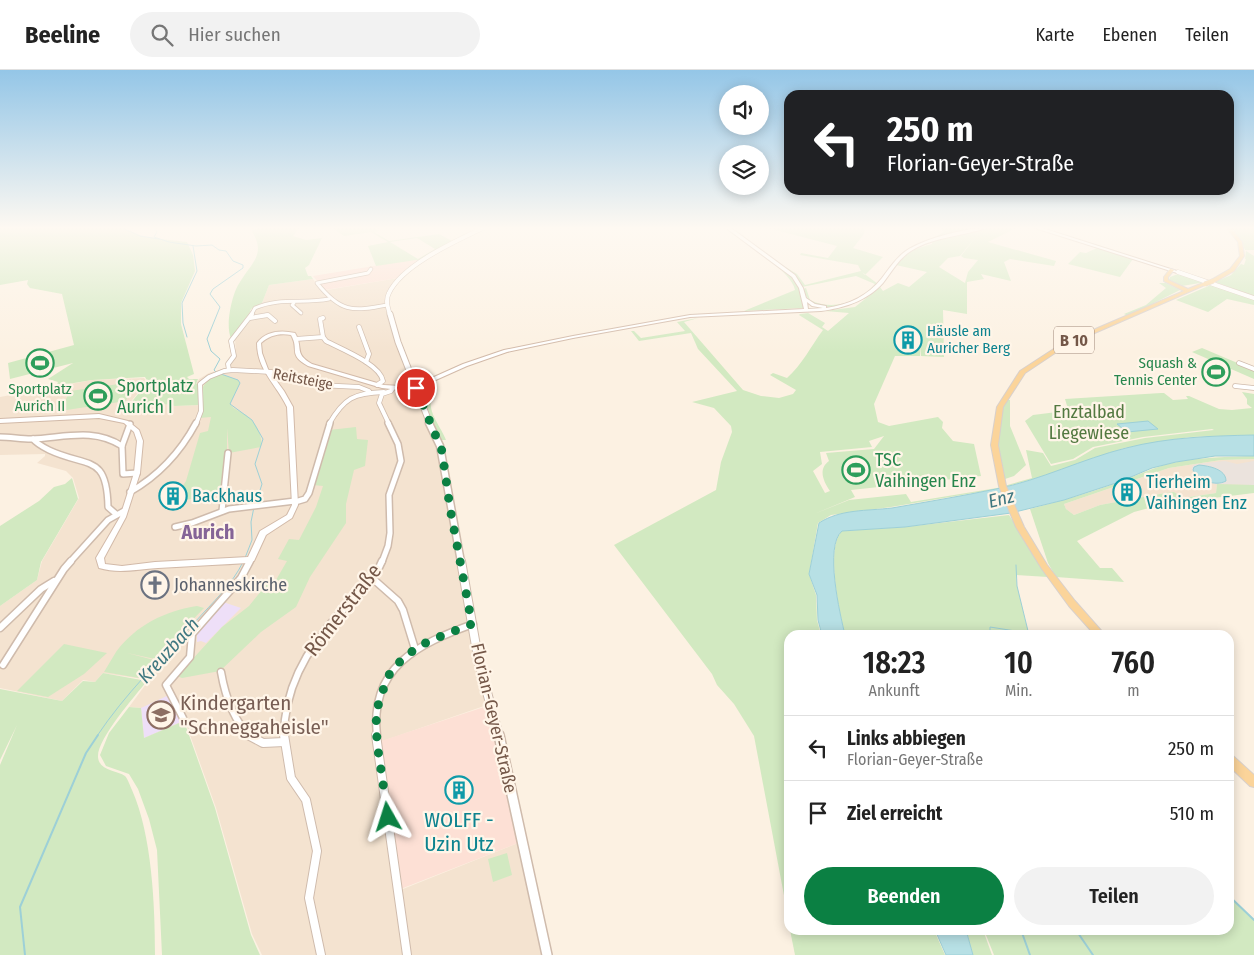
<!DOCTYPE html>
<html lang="de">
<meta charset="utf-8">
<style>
body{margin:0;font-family:"Fira Sans Condensed",sans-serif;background:#f2f2f2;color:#222;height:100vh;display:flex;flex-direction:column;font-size:19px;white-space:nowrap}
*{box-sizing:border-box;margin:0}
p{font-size:16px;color:#767676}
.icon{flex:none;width:28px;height:28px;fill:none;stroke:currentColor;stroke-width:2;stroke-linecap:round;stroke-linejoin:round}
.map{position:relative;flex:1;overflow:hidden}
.details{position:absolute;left:784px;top:560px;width:450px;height:305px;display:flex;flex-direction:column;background:#fff;border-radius:15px;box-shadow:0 2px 12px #0003}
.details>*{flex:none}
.hud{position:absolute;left:784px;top:20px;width:450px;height:105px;border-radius:15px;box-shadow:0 2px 12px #0003;background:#202124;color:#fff;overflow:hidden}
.buttons{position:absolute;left:719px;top:15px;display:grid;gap:10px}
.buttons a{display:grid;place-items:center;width:50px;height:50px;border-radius:50%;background:#fff;box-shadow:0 2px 12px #0003;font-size:25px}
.pin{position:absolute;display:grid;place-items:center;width:42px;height:42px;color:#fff;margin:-21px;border:2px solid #fff;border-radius:50%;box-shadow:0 1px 5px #0007}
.me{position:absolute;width:55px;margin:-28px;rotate:354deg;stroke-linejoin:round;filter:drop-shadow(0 0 4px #0008)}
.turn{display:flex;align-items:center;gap:18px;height:105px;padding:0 20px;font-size:22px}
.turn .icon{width:65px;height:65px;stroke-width:2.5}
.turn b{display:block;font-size:35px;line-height:42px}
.eta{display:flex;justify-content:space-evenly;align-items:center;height:85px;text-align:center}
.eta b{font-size:30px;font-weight:600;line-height:35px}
.primary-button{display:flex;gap:10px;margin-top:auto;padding:10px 20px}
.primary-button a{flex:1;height:58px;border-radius:30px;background:#0b8043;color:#fff;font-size:20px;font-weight:600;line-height:58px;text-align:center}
.primary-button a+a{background:#f2f2f2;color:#222}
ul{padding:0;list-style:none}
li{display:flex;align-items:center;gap:15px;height:65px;padding:0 20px;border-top:1px solid #e0e0e0}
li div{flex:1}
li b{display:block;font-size:19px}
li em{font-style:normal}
header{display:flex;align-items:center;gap:30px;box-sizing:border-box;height:70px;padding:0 25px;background:#fff;border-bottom:1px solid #e0e0e0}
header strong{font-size:24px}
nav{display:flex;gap:28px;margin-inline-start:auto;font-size:18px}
.search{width:350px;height:45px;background:#f2f2f2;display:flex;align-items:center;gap:12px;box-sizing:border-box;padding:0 18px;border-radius:28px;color:#767676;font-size:19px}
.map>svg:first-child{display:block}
</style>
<header>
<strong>Beeline</strong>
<div class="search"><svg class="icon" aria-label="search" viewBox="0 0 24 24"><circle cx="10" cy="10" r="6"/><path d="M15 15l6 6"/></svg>Hier suchen</div>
<nav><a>Karte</a><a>Ebenen</a><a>Teilen</a></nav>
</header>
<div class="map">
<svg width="1254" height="885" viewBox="0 0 1254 885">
<rect width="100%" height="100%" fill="#fcf1e2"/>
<g fill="#f4e3d0">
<polygon points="398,208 389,221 385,235 389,253 422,342 437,372 452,461 487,635 377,673 398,821 518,773 543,885 262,885 252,864 216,738 185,651 144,668 141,638 129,637 149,610 103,603 95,612 83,610 62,631 0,618 0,536 37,510 42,491 79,428 73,408 66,401 37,393 45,386 45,384 0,385 0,327 92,310 144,308 147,312 128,335 142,341 157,333 175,336 201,335 200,314 196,314 199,309 209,303 226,298 229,289 236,285 235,269 251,250 256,240 264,234 262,233 269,215 313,209 321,221"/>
<polygon points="1254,389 1254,415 1217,415 1216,423 1183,428 1174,422 1165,423 1100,435 1074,445 1066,439 1064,434 1169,398 1221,390"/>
</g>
<g fill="#fde0d5">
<polygon points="416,189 419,191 398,208 325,220 313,206"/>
<polygon points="487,636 498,677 518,773 398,820 378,672"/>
</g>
<polygon fill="#ebe3dd" points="1225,391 1237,394 1254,391 1254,415 1214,414 1197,406 1191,399 1193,395 1197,394"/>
<g fill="#eedff8">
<polygon points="223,532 241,538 206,573 201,571 197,572 197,563"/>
<polygon points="169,625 183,651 144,668 141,638"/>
</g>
<g fill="#d2e9c1" fill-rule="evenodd">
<polygon points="0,158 124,158 144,167 187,172 193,185 195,201 181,233 181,254 194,304 187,307 189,309 198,309 196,314 200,314 198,320 200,335 175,336 157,333 142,341 129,335 148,312 145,307 92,310 56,316 58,312 48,309 73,293 72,286 73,293 10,309 8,293 74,275 62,224 30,218 27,214 28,210 0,215"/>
<path d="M263 158H299L293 166 306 170 322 168 309 195 305 198 308 206H311L313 209 269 215 262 233 251 239 247 250 231 268C225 256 232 223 240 212 252 192 267 184 251 160Z"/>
<path d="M332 158H374L379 161 374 162 389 171 439 164 452 171 463 167 419 191 416 190 376 196 368 176 388 172 371 162 344 166ZM417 168 435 179 418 189 390 172Z"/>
<path d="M723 158 735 164 793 206 799 217 804 238 744 241 795 220C792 201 740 168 723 158Z"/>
<path d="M768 158H865L864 164 853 178 883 187 865 205 862 202 878 214C859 231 815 254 803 219L806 218 810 230C832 241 859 233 875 214L856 206 802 217 798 209 782 195 797 204 805 215 861 201 858 195 800 185 801 183 828 188 837 176Z"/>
<path d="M941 158H1016L988 172 1056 191 1054 196 1010 189 1004 192 1011 211 981 204 984 209 967 212V244L943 240 944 287 921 286V276L920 286H895L874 334 878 352 889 356 938 347 943 352 942 358 953 371 974 374 981 406 851 420 855 427 814 444 849 430 906 424 911 432 997 418 1032 408 1026 380 1043 383 1051 396 1075 390 1095 378 1145 368 1214 360 1212 359 1143 367 1093 377 1073 389 1051 394 1025 351 1033 345 1065 341 1068 339 1065 329 1161 323H1164L1173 330 1188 329 1186 326H1189L1219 339 1232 340 1252 338 1247 334V329L1242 322 1254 324V365L1190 367 1124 378 1051 404 997 419 891 437 831 445 818 453 809 504 816 525 817 550 821 565H789V852L754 666 734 634 717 615 712 604 614 475 716 420 721 392 732 362 731 356 714 338 692 332 737 321 698 279 691 263 639 271 631 261H634L641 268 685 261 677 252 698 248 684 252 743 320 761 326 779 328 793 324 796 320 770 305 773 303 787 308C802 295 811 276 823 260L799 245 800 244 808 243 825 253 822 257 828 261 849 243 825 241 855 237 880 217 883 221 898 213 909 217 927 202 896 195C902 182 918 178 932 174L933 168 944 162ZM975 168 961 186 964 188 978 190 968 202 965 213 939 197 948 188 960 186ZM884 366 874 379 826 383 829 391C818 399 823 411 830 421L825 423 813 401 822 394 820 382 872 377 869 371Z"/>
<polygon points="1231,158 1254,158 1254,180 1245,180 1241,170"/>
<polygon points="1097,178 1133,189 1120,207 1068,194 1080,182 1086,183"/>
<polygon points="1246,181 1254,186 1254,226 1215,212 1231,205 1241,194 1244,195 1246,189 1245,189"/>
<polygon points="1178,204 1206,212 1182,216 1169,210 1170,207"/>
<polygon points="1159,213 1166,213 1180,220 1128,246 1124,244 1146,235 1166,218"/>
<polygon points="1213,214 1254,229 1254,235 1227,229 1208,242 1176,230"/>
<polygon points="1202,278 1254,300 1254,309 1192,282"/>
<path d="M216 305H224L238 310 240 313 230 334C234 340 240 341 246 345 256 352 263 365 261 377L229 383 227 358V383L221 424 195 429 174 430 186 411 200 363 208 361 211 347 199 348C200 329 197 315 216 305Z"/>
<polygon points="133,312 126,331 60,341 70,321"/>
<path d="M433 323C425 341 440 354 446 370H441L422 326Z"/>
<path d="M1006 330H1010V356L1026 395 1014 406 1005 409C997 382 995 357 1006 330Z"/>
<polygon points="356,357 357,369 368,370 365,396 354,400 346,434 346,453 310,507 296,537 261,562 220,601 182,608 177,606 222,557 249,536 270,510 276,510 287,491 278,489 289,469 299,470 316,437 323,416 313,415 329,360"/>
<path d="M1254 386V389L1221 390 1169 398 1064 434 1066 439 1074 445 1100 435 1165 423 1174 422 1183 428 1216 423 1217 414 1254 415V423L1164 434 1134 442 1077 471 1100 498H1112L1124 512 1056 507 1048 493 1030 439C1060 431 1090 423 1119 412 1138 405 1156 396 1177 392 1203 387 1228 387 1254 386Z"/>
<polygon points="72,408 78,429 41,492 37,510 0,536 0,456 39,431 54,417 65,414"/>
<path d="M1009 445 1048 507 1016 505 1017 516 1029 565H845C840 544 825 477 842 461L905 457Z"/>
<path d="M197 536 204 538 155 589 127 583 154 590 139 608 104 602 116 582H119H116C136 555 165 541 197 536Z"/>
<polygon points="64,574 107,583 84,604 48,627 17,621"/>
<path d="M103 603 147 611C135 626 97 669 98 687 99 701 117 700 125 706 128 709 130 716 132 720 152 765 155 835 155 885H0V695L17 655 0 690V619L62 631 83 611 95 612Z"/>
<polygon points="129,637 141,638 144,668 184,651 215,738 251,865 260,885 162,885 157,780 149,749 138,719 129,704 106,696 100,685 109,663"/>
<polygon points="507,783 512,805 493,812 488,789"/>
<polygon points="1229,827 1254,850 1254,885 994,885 984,860 1229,860"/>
<polygon points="790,860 934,860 945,885 795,885"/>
<polygon points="966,860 983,860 992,885 973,885"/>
</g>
<g fill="#b7e0e5" stroke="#9dd0d7">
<polygon points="1148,351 1158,359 1127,362 1117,354"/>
<path d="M1254 365V386H1215L1176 392 1152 398 1119 412 1064 430 1011 443 905 457 842 461C824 476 840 544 845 565H822L818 550 817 525 809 504 819 453C840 439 867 441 892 438 926 432 962 426 996 419 1041 410 1082 389 1126 378 1169 367 1211 366 1254 365Z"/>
<path d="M1199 395C1209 396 1226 399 1226 411 1215 417 1199 410 1193 400L1194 397Z"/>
<polygon points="935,860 966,860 973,885 946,885"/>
</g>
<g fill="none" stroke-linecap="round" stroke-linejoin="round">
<g stroke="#9dd0d7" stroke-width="1">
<polyline points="122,158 140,166 159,169"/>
<polyline points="154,158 157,162 154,167 169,172 196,176 212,175 219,180 226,181 233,191 243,195 243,198 213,219 210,224 220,237 207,269 211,281 220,289 214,300 217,303"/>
<polyline points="187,267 183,253 182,233 197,201 193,176"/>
<polyline points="221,304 238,310 240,313 230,334 252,350 263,369 255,394 262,414 256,433"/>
<polyline points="245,488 252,470 251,452 254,437"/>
<polyline points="1016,495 1017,516 1029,565"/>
<polyline points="990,565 990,557 1028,563"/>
<path d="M97 666C125 624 161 589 195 552 212 533 232 515 243 492"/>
</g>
<g stroke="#9dd0d7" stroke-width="2">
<polyline points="1229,826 1254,850"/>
<polyline points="1021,860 1030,885"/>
<polyline points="1076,860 1093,885"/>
<polyline points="25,885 20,837 86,683 98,665"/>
</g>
<g stroke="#cfbbac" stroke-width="4.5">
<g id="minor-far4">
<path d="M371 199 368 203 317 213C340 242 352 242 387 235"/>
<polyline points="294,233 292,235 301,243"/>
<path d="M251 245 255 238C279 227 304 234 329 229"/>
<polyline points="266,245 268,245"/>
</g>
</g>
<g stroke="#cfbbac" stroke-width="5.5">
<g id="minor-far3">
<polyline points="250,248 268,245 275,251"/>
<polyline points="323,248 320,249 323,267"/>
<polyline points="359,257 369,284 366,292"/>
<path d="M296 269 323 267 326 271C341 279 380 294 383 311L377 315"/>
<polyline points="1239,293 1254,299"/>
<polyline points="229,300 228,294 234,286 231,271 252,244"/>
<polyline points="1235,316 1254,318"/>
<polyline points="196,354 201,341 200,314 209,307 224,301 233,300 271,302 318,315 359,317 369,321"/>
<path d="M329 354C344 328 354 323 384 322"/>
<polyline points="389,354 379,333 382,324 391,321 393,318"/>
</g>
</g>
<g stroke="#cfbbac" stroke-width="8">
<g id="minor-far2">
<path d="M0 367C10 367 21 369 31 369 63 368 93 357 122 376L123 404 137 403"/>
<path d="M33 369C37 374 43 377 49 380 87 398 107 383 108 437L116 444"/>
<polyline points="122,376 130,354"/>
<path d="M130 422C158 406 181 381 196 353"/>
<polyline points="295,432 305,429 309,423 330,353"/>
<polyline points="222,441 228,383"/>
<polyline points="175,457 192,453 229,439 295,431"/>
<polyline points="70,492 108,450 124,441"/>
<polyline points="249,492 251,489"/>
<polyline points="382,492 388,476 390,463 389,425 401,391 398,374 388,353"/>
</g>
</g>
<g stroke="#cfbbac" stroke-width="9">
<g id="minor-far1">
<polyline points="372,508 398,531 403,540 415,579"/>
<polyline points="0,558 41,519 54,511"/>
<polyline points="3,595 64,499 71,491"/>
<path d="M221 602C225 625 232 649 250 666"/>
<polyline points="183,648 166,615 190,587 192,564 241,508 250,491"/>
<path d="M284 666C284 617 308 576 342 541 357 526 374 511 382 491"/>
<path d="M377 666C369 597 418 574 473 554"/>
</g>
</g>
<g stroke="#cfbbac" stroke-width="10">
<g id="minor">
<polyline points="248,665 263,673 284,672"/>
<polyline points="284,665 291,708 306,730 317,781 309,828 321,885"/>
<polyline points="376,665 407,885"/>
</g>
</g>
<g stroke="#cfbbac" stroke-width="5">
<g id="tertiary-far4">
<polyline points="1178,202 1254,228"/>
<path d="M390 245C388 238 385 230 389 223 402 195 456 171 483 158"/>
</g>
</g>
<g stroke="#cfbbac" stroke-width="7">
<polyline id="tertiary-far3" points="390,244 398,272 430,354"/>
</g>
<g stroke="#cfbbac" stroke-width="9">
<polyline id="tertiary-far2" points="429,353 440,376 461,492"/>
</g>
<g stroke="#cfbbac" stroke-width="10">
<polyline id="tertiary-far1" points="461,491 479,593 499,666"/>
</g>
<g stroke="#cfbbac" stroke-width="12">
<polyline id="tertiary" points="499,665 547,885"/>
</g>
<g stroke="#d2baa9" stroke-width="2">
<g id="secondary">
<path d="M726 158H731L795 205 803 218 806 228 815 234 826 236V238C848 235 868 226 882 208 888 200 894 191 902 184 918 170 965 158 986 158 960 167 930 167 908 183 897 191 891 203 883 213 867 231 844 238 821 241L690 247 573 268 507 282 467 296 429 313 400 320 382 318 308 296C287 284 300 280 291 265 280 263 270 265 261 273L262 283 268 299 284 321 293 337 298 435 292 448 266 465 254 491 248 493C218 495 188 496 158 498 138 499 119 504 99 498L96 488 120 447 134 403 137 371 134 362 124 353 99 348 0 353V349L99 344 128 351 139 360 143 371 140 403 126 447 104 488 105 494 122 496 155 492 248 487 260 461 287 445 292 435 287 337C276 314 257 300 257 273 266 261 281 260 295 263 304 278 293 283 312 294L384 315 400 316 425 311 463 294 504 280 573 266 690 245 804 239 799 218 792 207ZM807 232 812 236 823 238 808 239Z"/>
<polygon points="1035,158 1042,158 1180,202 1177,203"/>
</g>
</g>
<g stroke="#d8d0cc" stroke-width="2">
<g id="primary">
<polygon points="1227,158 1231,158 1242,172 1244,186 1234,201 1215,212 1211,212 1211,210 1230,199 1240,186 1238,172"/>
<polygon points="1170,199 1174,200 1168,207 1168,210 1188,219 1203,213 1207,214 1067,275 1025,303 1003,337 998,375 1006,416 1024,457 1047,495 1075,531 1105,565 1095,565 1069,536 1042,499 1016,457 999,416 991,375 997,337 1020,301 1063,273 1184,221 1164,211 1164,207"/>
<polygon points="1229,684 1233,686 1254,705 1254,717 1250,716 1229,696"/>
</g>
</g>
<use href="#minor-far4" stroke="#fff" stroke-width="3"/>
<use href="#minor-far3" stroke="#fff" stroke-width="4"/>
<use href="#minor-far2" stroke="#fff" stroke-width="5"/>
<use href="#minor-far1" stroke="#fff" stroke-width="6"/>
<use href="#minor" stroke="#fff" stroke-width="8"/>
<use href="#tertiary-far4" stroke="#fff" stroke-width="4"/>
<use href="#tertiary-far3" stroke="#fff" stroke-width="5"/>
<use href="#tertiary-far2" stroke="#fff" stroke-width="6"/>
<use href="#tertiary-far1" stroke="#fff" stroke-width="8"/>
<use href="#tertiary" stroke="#fff" stroke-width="9"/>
<use href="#secondary" fill="#fff" fill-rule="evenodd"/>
<use href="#primary" fill="#fbd49a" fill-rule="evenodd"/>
<g stroke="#d8d0cc" stroke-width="5.5" stroke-linecap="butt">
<polyline id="primary-bridge" points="1205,214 1213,211"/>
</g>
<use href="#primary-bridge" stroke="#fbd49a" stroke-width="4.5"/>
</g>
<linearGradient id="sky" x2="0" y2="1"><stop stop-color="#94c6e7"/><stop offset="0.56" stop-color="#fef9f2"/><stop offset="1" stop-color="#fef9f2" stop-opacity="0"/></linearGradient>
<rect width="1254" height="282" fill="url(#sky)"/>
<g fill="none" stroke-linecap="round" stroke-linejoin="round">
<polyline stroke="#0b8043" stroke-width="9" stroke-dasharray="0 16.2" points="388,747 377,673 376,642 387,608 395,596 415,579 429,571 472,554 450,438 442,381 416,318"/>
</g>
<defs>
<g id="building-ring" transform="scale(1.4375)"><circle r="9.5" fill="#fff5e8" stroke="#0f9aa8" stroke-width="1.5"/><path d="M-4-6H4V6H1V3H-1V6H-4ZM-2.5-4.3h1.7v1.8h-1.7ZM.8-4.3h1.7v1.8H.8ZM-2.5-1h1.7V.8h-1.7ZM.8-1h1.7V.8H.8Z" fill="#0f9aa8"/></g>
<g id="stadium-ring" transform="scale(1.4375)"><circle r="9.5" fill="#fff5e8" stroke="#2e9e5b" stroke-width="1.5"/><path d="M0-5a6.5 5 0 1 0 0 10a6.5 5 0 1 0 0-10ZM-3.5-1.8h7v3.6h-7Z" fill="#2e9e5b"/></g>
<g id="church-ring" transform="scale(1.4375)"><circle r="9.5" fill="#fff5e8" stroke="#6b7280" stroke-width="1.5"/><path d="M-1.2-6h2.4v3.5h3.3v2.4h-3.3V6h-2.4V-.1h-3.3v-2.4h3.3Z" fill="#6b7280"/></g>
<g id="school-ring" transform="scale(1.4375)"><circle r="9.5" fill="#fff5e8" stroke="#8d6e63" stroke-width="1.5"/><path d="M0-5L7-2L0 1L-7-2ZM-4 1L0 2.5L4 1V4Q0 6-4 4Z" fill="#8d6e63"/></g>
</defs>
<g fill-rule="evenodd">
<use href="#building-ring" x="908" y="270"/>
<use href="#stadium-ring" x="40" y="293"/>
<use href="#stadium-ring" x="1216" y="302"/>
<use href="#stadium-ring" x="98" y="326"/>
<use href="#stadium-ring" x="856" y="400"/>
<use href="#building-ring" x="1127" y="422"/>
<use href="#building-ring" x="173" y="426"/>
<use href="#church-ring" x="155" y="515"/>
<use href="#school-ring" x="161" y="645"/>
<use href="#building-ring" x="459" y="720"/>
</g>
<g text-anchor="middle" stroke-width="4.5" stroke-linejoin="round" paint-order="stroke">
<g font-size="15" fill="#0d838f" stroke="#fff5e8" text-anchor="start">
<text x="927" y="266">Häusle am<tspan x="927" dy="17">Auricher Berg</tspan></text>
</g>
<g font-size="15" fill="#27864d" stroke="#fff5e8" text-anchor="end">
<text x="1197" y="298">Squash &amp;<tspan x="1197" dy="17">Tennis Center</tspan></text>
<text x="40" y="324" text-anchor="middle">Sportplatz<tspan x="40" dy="17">Aurich II</tspan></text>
</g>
<g font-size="15" fill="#745748" stroke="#fff5e8">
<text transform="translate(303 309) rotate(11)" y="5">Reitsteige</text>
</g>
<rect fill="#fff5e8" stroke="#9e8678" stroke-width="1" x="1054" y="256.5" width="40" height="27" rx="4"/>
<g font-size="16" font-weight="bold" fill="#745748">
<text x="1074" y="276">B 10</text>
</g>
<g font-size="18" fill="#27864d" stroke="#fff5e8" text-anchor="start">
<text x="117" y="322">Sportplatz<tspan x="117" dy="21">Aurich I</tspan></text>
<text x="875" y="396">TSC<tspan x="875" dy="21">Vaihingen Enz</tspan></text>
</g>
<g font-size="18" fill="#537941" stroke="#fff5e8">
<text x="1089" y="348">Enztalbad<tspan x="1089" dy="21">Liegewiese</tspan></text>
</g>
<g font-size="18" fill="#0d838f" stroke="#fff5e8" text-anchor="start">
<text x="1146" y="418">Tierheim<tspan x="1146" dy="21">Vaihingen Enz</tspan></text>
<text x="192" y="432">Backhaus</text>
</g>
<g font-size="18" fill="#5b616d" stroke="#fff5e8" text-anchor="start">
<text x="174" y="521">Johanneskirche</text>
</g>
<g font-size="18" fill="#745748" stroke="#fff5e8">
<text transform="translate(494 648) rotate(77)" y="6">Florian-Geyer-Straße</text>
</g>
<g font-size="19" font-style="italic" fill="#3f7780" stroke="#fff5e8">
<text transform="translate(1001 428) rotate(-14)" y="7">Enz</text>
<text transform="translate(168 580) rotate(-48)" y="7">Kreuzbach</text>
</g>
<g font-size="20" font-weight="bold" fill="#856497" stroke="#fff5e8">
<text x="208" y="469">Aurich</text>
</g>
<g font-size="21" fill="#745748" stroke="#fff5e8">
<text transform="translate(343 540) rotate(-52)" y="7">Römerstraße</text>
</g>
<g font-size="21" fill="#785e54" stroke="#fff5e8" text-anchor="start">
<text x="180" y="640">Kindergarten<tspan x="180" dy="24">"Schneggaheisle"</tspan></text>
</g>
<g font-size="21" fill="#0d838f" stroke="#fff5e8">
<text x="459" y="757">WOLFF -<tspan x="459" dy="24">Uzin Utz</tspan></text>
</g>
</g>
</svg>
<div class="buttons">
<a><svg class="icon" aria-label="sound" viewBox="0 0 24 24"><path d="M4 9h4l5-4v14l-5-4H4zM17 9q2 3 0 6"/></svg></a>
<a><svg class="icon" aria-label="layers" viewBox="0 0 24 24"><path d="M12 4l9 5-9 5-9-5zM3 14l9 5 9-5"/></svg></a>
</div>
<div class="pin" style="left:416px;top:318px;background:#d93025"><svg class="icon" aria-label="arrive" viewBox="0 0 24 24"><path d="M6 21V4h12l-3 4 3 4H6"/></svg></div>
<svg class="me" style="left:388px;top:747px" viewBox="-20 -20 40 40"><path d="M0-17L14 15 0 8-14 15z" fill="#0b8043" stroke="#fff" stroke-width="4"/></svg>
<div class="hud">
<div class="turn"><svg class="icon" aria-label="left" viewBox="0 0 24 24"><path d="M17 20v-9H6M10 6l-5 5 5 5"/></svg><div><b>250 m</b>Florian-Geyer-Straße</div></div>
</div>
<section class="details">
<div class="eta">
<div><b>18:23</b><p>Ankunft</p></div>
<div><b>10</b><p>Min.</p></div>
<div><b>760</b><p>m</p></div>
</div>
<ul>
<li><svg class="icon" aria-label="left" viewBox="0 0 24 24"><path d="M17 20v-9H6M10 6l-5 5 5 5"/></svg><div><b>Links abbiegen</b><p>Florian-Geyer-Straße</p></div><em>250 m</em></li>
<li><svg class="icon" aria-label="arrive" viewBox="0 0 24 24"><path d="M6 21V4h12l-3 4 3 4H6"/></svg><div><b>Ziel erreicht</b></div><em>510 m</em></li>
</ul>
<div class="primary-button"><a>Beenden</a><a>Teilen</a></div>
</section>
</div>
